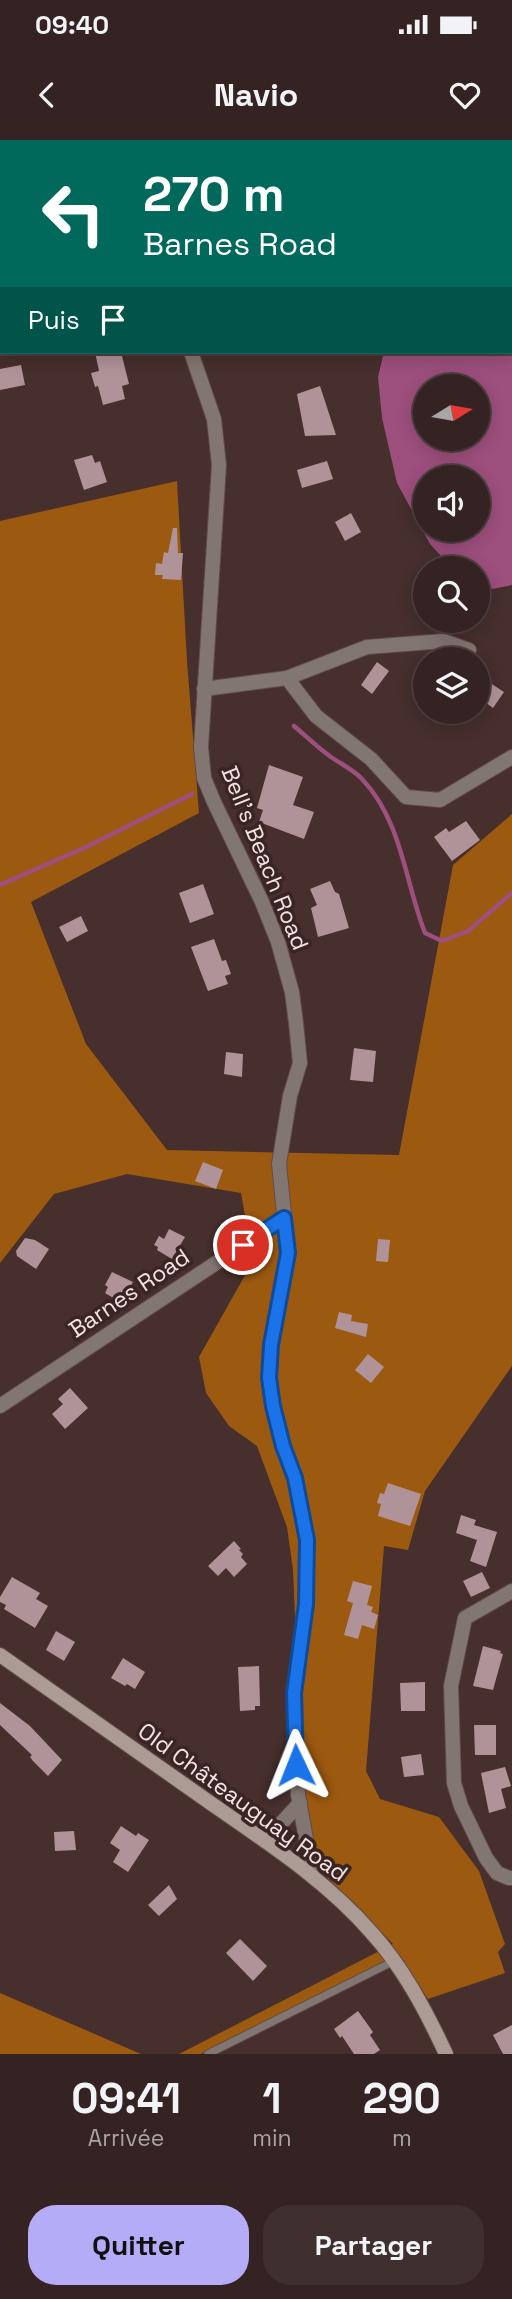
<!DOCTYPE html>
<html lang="fr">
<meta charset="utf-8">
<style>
body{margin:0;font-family:"Space Grotesk",sans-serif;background:#3f2f2f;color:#f1f3f6;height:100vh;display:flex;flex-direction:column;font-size:26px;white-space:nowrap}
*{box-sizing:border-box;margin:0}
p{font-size:23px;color:#a9a4a5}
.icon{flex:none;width:38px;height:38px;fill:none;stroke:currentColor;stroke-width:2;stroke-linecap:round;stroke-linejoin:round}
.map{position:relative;height:1914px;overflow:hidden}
.details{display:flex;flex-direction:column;background:#342322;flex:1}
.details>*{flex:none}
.top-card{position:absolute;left:0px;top:0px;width:513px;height:214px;box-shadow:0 4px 18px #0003,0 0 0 2px #4e4040;background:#00695c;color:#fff;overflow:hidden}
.needle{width:46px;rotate:79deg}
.fabs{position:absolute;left:413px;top:234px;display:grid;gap:14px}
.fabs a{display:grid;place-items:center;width:77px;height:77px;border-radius:50%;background:#342322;box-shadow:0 4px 18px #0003,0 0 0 2px #4e4040;font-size:35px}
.pin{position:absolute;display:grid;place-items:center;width:60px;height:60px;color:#fff;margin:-30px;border:4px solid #fff;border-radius:50%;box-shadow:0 2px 7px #0007}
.me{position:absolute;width:77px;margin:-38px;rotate:358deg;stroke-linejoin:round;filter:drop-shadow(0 0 5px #0008)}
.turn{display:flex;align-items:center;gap:24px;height:147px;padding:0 28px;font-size:32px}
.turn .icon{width:91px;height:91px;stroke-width:2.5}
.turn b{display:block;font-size:49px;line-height:60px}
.then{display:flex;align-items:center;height:66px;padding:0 28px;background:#0003;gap:14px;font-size:26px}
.eta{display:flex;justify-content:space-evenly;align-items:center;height:119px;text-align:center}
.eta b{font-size:42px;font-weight:700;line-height:49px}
.action{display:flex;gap:14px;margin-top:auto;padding:14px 28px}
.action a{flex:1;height:80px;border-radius:28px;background:#b5acf8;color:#111;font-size:28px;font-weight:700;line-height:80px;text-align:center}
.action a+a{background:#3f2f2f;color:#f1f3f6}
.status{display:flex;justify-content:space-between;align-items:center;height:49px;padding:0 35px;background:#342322;direction:ltr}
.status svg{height:19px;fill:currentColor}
header{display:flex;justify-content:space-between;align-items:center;height:91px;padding:0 28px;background:#342322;font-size:32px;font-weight:700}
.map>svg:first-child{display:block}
</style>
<div class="status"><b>09:40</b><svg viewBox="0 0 49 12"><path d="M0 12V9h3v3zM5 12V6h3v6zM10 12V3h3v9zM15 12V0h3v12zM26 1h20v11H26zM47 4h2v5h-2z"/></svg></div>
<header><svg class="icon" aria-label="back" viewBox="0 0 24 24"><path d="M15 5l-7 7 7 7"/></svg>Navio<svg class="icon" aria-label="heart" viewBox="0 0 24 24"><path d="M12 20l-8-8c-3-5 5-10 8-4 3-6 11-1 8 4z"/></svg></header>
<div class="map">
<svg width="512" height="1914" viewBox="0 0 512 1914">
<rect width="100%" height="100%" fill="#462f2d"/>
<g fill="#9c5910">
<polygon points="177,341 187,521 199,673 31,762 86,904 167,1010 399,1015 453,725 512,674 512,1226 425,1351 408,1410 384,1406 366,1631 380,1659 439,1677 479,1731 505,1804 498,1812 505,1833 428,1859 399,1814 201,1914 179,1914 393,1804 319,1729 303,1667 293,1430 287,1387 257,1306 229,1286 206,1253 199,1217 253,1121 241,1053 127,1034 54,1054 0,1123 0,381"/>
<polygon points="0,1853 141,1914 0,1914"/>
</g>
<path fill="#9d4f7d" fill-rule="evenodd" d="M404 0H512V445L492 449 478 442V429H453L430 404 397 343 382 278 378 237 384 212H511V2H405ZM425 247H478V299H425ZM425 338H478V390H425Z"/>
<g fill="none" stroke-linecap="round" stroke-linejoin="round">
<g stroke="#9d4f7d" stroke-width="4.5">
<path d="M294 586C306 596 318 608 331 617 341 624 354 630 362 639 402 681 405 742 425 793L442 801 468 791 512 753"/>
<polyline points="0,745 84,708 192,654"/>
</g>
</g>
<g fill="#af9399">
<polygon points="95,212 121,212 129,244 122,246 125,259 103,265 98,246 95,247 91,233 99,231"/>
<polygon points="21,225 25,245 0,250 0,229"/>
<polygon points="320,246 336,295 305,296 297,254"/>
<polygon points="92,315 95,323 100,321 107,342 84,350 74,320"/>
<polygon points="327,321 333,339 302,348 297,330"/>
<polygon points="351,373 361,392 345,401 335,382"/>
<polygon points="173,388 177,388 178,413 183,413 181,440 162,439 163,435 155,435 156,423 162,424 164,412 168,413"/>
<polygon points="377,522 389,531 372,554 361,545"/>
<polygon points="478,535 504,552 493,568 478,557"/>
<polygon points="269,625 303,637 293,665 314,672 304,699 259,682 263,670 257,668"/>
<polygon points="466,681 480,700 452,721 434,697 446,688 449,692"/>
<polygon points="330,741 335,752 339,754 349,788 318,797 311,768 317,765 310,749"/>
<polygon points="203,744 214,774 190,783 179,753"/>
<polygon points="81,776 88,791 67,802 59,787"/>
<polygon points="214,799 222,821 226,820 231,834 225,836 228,844 208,851 191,807"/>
<polygon points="354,908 376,911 373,942 350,940"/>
<polygon points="226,912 243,914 242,937 224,934"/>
<polygon points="203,1022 223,1030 216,1049 195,1041"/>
<polygon points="169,1089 185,1097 172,1119 157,1110 158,1107 154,1105 159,1096 164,1099"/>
<polygon points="25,1098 35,1100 49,1109 36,1129 17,1116 16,1111"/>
<polygon points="378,1099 390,1100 388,1122 376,1121"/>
<polygon points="112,1132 133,1142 122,1163 105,1153 108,1147 105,1145"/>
<polygon points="339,1172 352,1175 351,1181 368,1184 366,1197 335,1188"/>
<polygon points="368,1214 384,1227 371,1243 355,1230"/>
<polygon points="70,1248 88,1268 65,1289 52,1274 63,1264 58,1259"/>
<polygon points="388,1343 421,1354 410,1386 378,1376 381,1364 377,1363 380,1353 384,1354"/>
<polygon points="461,1375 476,1380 474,1385 497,1392 486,1427 470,1421 477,1400 456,1393"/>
<polygon points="234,1401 241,1409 239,1410 243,1414 241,1417 247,1424 234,1437 226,1428 218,1436 208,1426"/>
<polygon points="482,1432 490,1448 471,1457 463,1441"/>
<polygon points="12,1437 40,1453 36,1459 48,1466 35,1488 4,1469 6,1465 0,1462 0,1457"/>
<polygon points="353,1441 372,1446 367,1465 373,1467 371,1472 378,1475 374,1489 362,1485 358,1499 344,1495 353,1463 347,1461"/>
<polygon points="56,1491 75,1502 64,1521 46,1510"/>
<polygon points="483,1506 501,1511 500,1513 503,1514 493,1550 473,1546"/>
<polygon points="123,1518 145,1532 135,1549 127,1544 125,1546 111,1538"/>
<polygon points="259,1526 260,1566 255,1566 255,1570 240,1571 238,1527"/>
<polygon points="425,1542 425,1571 401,1571 400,1543"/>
<polygon points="0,1563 30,1586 62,1620 48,1636 33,1621 30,1617 32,1615 0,1585"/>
<polygon points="474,1585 496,1585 496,1615 475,1615"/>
<polygon points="421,1614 424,1635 404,1637 401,1617"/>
<polygon points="505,1627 511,1646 501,1649 506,1668 489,1673 481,1633"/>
<polygon points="121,1686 136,1696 138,1693 149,1700 128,1732 113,1722 120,1710 110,1703"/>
<polygon points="74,1691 76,1710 55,1711 54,1692"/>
<polygon points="169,1745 177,1759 159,1776 148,1765"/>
<polygon points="240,1799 267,1826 253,1841 226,1813"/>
<polygon points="358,1871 373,1892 370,1895 380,1910 374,1914 354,1914 342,1896 340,1898 334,1889"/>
<polygon points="512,1885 512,1914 503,1914 493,1895"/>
</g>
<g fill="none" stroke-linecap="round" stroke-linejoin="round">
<g stroke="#624c4a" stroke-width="9">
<polyline id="lane" points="208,1914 394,1821"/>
</g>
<g stroke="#624c4a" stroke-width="16">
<g id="street">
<polyline points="111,0 112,2"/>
<polyline points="191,212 214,279 219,325 201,607 204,638 214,662 262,762 278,802 292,852 296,883 300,923 290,956 279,1024 288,1113 271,1205 269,1238 273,1266 283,1306 295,1338 307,1400 306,1464 294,1553 295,1586 298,1655 313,1737"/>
<polyline points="287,538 316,576 371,619 406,657 440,660 512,617"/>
<polyline points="204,549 287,538 367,507 444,501 469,510"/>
<polyline points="0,1266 284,1078"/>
<polyline points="512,1451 465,1478 451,1546 454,1643 461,1666 486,1718 497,1733 509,1738 512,1738"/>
<polyline points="265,1701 300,1663"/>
</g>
</g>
<g stroke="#624c4a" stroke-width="16">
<path id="secondary" d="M0 1515C70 1564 140 1613 209 1662 265 1701 326 1740 371 1792 403 1827 426 1871 446 1914"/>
</g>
<use href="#lane" stroke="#827672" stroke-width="7"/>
<use href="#street" stroke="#827672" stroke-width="14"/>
<use href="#secondary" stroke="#ac9a94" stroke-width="14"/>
</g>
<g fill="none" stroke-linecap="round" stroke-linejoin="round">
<g stroke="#114b97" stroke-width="18">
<polyline id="route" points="243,1105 284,1078 288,1113 271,1205 269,1238 273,1266 283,1306 295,1338 307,1400 306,1464 294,1553 296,1625"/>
</g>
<use href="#route" stroke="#1a73e8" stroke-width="12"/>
</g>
<g text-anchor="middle" stroke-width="7" stroke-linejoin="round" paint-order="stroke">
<g font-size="23" fill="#f2e3e2" stroke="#3b2524">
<text transform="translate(265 718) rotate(68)" y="8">Bell's Beach Road</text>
<text transform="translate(129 1153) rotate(-34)" y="8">Barnes Road</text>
<text transform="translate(243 1662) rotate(36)" y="8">Old Châteauguay Road</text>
</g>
</g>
</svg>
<div class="fabs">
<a><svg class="needle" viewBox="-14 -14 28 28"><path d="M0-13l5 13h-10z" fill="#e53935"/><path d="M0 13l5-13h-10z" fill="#a9a4a5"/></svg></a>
<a><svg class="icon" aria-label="sound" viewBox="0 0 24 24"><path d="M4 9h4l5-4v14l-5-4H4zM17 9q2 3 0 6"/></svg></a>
<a><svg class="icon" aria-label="search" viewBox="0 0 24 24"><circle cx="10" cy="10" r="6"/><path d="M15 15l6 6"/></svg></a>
<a><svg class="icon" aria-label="layers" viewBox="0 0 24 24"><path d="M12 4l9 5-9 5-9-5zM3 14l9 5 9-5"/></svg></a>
</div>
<div class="pin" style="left:243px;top:1105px;background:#d93025"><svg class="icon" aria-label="arrive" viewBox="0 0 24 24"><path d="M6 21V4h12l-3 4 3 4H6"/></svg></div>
<svg class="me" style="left:296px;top:1625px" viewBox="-20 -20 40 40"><path d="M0-17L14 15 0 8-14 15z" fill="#1a73e8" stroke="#fff" stroke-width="4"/></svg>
<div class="top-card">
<div class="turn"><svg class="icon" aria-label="left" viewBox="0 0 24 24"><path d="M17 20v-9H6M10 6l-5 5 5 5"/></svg><div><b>270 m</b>Barnes Road</div></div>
<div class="then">Puis<svg class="icon" aria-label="arrive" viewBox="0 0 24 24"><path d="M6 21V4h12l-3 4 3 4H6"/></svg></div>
</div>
</div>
<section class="details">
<div class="eta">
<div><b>09:41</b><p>Arrivée</p></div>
<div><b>1</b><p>min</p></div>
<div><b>290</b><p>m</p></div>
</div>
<div class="action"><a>Quitter</a><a>Partager</a></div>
</section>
